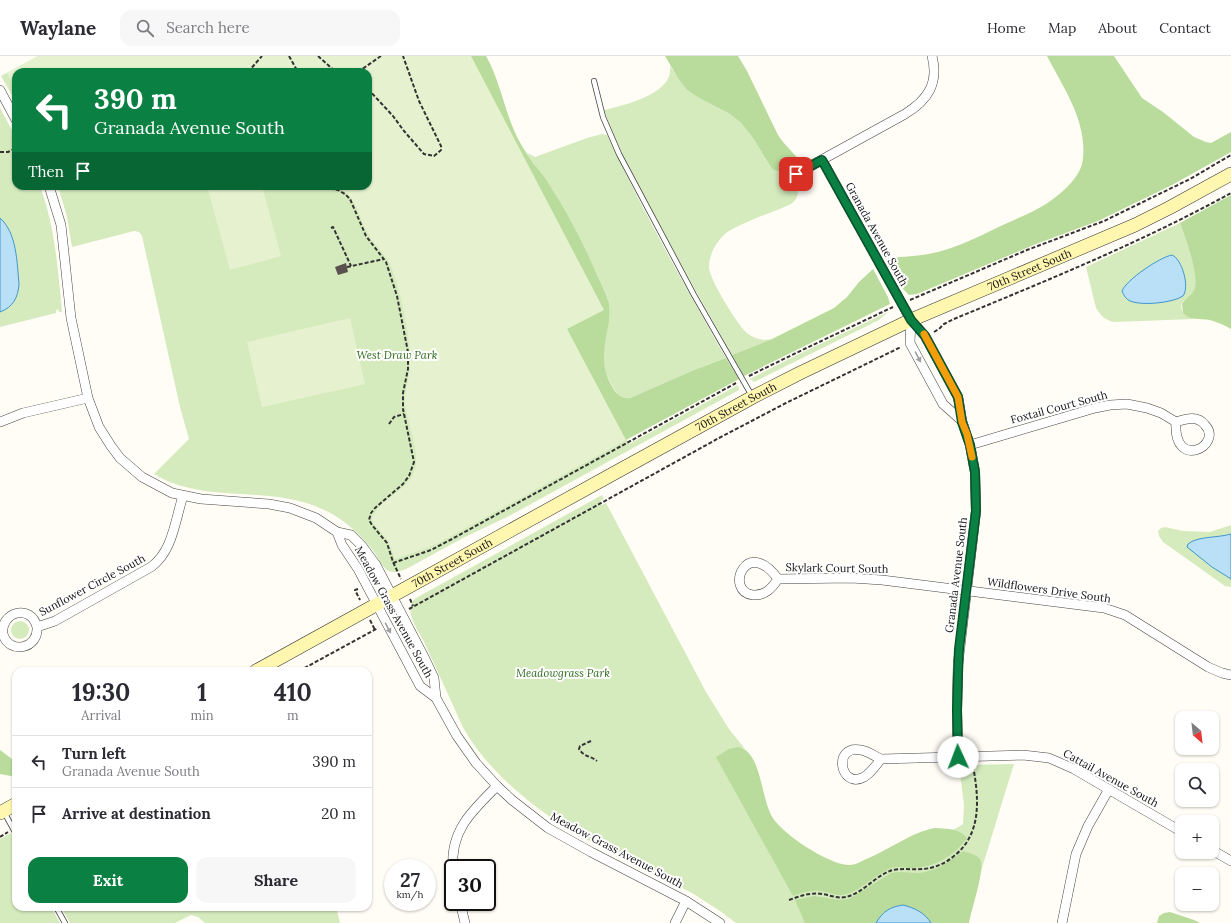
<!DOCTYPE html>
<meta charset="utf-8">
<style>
body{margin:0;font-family:Lora,serif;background:#f7f7f7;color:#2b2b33;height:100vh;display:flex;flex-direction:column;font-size:15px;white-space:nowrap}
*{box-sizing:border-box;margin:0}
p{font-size:13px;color:#7c7c81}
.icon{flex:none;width:22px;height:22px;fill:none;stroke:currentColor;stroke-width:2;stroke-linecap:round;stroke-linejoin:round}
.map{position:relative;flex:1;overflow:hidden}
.side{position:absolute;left:12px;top:611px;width:360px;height:244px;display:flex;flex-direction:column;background:#fff;border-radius:12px;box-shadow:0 1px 3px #0004}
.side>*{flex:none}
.guide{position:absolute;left:12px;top:12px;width:360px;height:122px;border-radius:12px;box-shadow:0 1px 3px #0004;background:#0b8043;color:#fff;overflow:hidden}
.needle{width:26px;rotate:152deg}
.buttons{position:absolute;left:1175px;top:655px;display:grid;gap:8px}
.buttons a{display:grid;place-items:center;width:44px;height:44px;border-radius:8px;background:#fff;box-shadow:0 1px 3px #0004;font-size:20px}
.speed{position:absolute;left:384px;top:803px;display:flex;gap:8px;font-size:20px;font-weight:700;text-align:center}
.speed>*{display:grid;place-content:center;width:52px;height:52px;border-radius:50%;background:#fff;box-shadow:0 1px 3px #0004;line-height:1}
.speed small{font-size:10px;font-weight:400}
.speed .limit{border:2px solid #111;border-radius:6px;background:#fff;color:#111}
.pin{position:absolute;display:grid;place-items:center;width:34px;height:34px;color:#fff;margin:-17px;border-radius:8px;box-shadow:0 2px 6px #0006}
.me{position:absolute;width:44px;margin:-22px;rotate:358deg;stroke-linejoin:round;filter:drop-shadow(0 0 3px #0008)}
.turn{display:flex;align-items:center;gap:14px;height:84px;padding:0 16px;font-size:18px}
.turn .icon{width:52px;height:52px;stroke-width:2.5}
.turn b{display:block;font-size:28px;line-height:34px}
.then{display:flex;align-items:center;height:38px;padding:0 16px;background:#0003;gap:8px;font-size:15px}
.eta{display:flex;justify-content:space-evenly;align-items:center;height:68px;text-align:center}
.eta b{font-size:24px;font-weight:700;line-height:28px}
.action{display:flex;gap:8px;margin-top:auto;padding:8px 16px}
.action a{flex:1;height:46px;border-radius:12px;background:#0b8043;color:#fff;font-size:16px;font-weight:700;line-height:46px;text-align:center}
.action a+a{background:#f7f7f7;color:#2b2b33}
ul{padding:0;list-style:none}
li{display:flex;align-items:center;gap:12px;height:52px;padding:0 16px;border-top:1px solid #e1e1e2}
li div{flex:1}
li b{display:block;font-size:15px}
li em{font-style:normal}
header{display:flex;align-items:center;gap:24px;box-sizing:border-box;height:56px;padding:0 20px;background:#fff;border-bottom:1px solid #e1e1e2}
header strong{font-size:19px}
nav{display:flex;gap:22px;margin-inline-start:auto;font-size:14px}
.search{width:280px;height:36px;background:#f7f7f7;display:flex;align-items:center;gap:10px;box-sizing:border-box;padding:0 14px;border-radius:12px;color:#7c7c81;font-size:15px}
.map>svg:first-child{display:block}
</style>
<header>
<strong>Waylane</strong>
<div class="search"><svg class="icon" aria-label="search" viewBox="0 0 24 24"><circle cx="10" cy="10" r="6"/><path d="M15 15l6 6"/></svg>Search here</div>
<nav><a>Home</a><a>Map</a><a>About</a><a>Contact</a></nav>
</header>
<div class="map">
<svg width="1231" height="867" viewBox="0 0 1231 867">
<rect width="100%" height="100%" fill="#fffdf5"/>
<g fill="#d5ebbd">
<path d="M38 0H471L567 273 629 388 738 329 739 334 509 460 463 482 408 512C401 515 394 518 387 514 380 509 377 498 371 492 358 476 341 461 322 453 268 428 205 449 154 418L189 383 180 351 142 180 139 176 134 175 72 191 67 161 58 130H368V16H16V46L1 20Z"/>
<path d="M670 10 687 34 699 42 730 58 741 67 753 82 772 113 780 116 788 114C794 124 805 139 791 148 775 156 732 169 722 181 715 188 709 200 709 211 708 221 738 270 747 277 754 283 763 285 772 283L732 299C706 253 680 207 655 161 637 126 617 91 604 54 624 49 674 38 670 10Z"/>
<path d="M0 52 16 82V130H40C55 171 58 213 62 256H59L58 253 56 254V257L0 271Z"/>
<path d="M602 78 607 79C643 155 684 229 726 302L694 314 630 342H623L618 339 611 328 604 314V293L610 260V251L607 241 584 191 564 154 546 124 522 91 527 97 535 101 587 82Z"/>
<path d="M1180 167C1186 185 1198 212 1195 231 1193 243 1173 244 1185 259L1194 263 1114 266C1105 264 1101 260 1096 252L1086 211Z"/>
<polygon points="888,256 879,264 754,326 750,323 797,299"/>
<path d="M602 439 604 443 600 445 602 449 606 447 706 636 729 673 745 693 742 692 774 770 844 820 956 774H953L963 768 964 749 959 709 1014 708 965 867H736L720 855 692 837 572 776C532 750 494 720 468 680 461 669 457 658 452 647 443 627 434 608 425 588 420 576 401 554 416 542Z"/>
<polygon points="1231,469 1231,531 1225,530 1218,525 1163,486 1159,480 1158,475 1161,472 1165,471 1183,475 1210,476"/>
<circle cx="20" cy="574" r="9"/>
<polygon points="11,777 16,787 16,851 51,851 60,867 0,867 0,783"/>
<polygon points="61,851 336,851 340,867 205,867 198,861 191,859 175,867 70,867"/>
</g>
<g fill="#b9dc9c">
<path d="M455 0H486C502 28 505 62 522 90 529 103 539 113 547 125 566 154 583 186 597 219 601 228 606 237 609 247 611 257 609 267 607 277 603 298 601 313 613 332 617 339 622 343 630 342L694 314 726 302 739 323 624 385 604 367Z"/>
<path d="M665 0H738L747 15 778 79 783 86 801 106C792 112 783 119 772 113L753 82 741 67 730 58 699 42 687 34 678 22Z"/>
<path d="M1047 0H1114L1142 42 1163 56 1194 81 1206 86 1211 87 1231 76V96L1172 129 1098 165 1036 188 917 238 909 239 903 233 887 202C904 201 921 200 938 196 961 190 984 178 1005 168 1020 161 1036 155 1049 146 1063 136 1082 120 1083 102 1087 65 1063 31 1047 0Z"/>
<path d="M1231 139V273C1225 269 1217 266 1210 264 1200 262 1190 265 1183 257L1182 248C1185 242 1191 240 1194 234 1200 220 1185 181 1180 167Z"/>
<polygon points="873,213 888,241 890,248 744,320 732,299 772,283 834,252 847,241 859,226"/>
<path d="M738 691C763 695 760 747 775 765 788 781 818 800 838 807 842 808 846 809 850 809 855 809 860 806 864 804 885 796 909 778 930 773 936 771 943 773 949 773 956 774 962 776 967 782 954 800 935 811 913 812 904 812 896 809 889 813 874 819 862 834 847 838 838 841 829 836 820 835 810 834 802 837 793 840L716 701 729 693Z"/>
<polygon points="0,694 16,706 16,721 0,718"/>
<path d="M963 795C968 797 976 798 980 803 986 811 971 855 969 867H931L930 866 881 860 876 867H805L795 844 814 840 839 844 849 843 891 817C900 815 909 817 919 817 937 815 949 806 963 795Z"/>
<polygon points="1170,856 1194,864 1200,867 1157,867 1159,860 1164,857"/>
</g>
<g fill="#e6f2cf">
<path d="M38 0H471L604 254 567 273 626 384 437 488 395 503 389 486 374 468 372 463C377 442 413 435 416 408 418 392 407 365 405 346 405 333 410 320 410 307 411 283 400 230 390 208 384 196 373 188 367 176 356 155 356 133 328 130H368V16H16V34L7 17Z"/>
<polygon points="207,130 262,130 281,200 230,214"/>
<polygon points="350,262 365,328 262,351 247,286"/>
</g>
<g fill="#b9e0f7" stroke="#3f96cf">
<path d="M0 162C17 177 17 207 19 228 18 242 13 251 0 256Z"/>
<path d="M1172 199C1182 203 1190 231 1183 240 1173 247 1141 250 1130 245 1126 243 1124 240 1122 235 1126 224 1160 201 1172 199Z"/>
<path d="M1231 478V523L1212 511 1187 491 1188 488C1197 480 1218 482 1231 478Z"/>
<path d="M903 849C915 852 925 857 931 867H876C883 855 890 851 903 849Z"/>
</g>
<polygon fill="#5a524d" points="346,207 348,216 338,219 335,211"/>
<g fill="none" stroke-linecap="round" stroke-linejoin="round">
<g stroke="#444" stroke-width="6">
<g id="service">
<polyline points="594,25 603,61 619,98 694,239 752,340"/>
<polyline points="4,756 16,778"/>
<polyline points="56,851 65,867"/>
</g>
</g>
<g stroke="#444" stroke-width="10">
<g id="minor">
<polyline points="0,34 16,64"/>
<polyline points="822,104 911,264 925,280 958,341 962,365 970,389 975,416 976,455 958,608 957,654 958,701"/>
<path d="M796 118 905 58C928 44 939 27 932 0"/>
<polyline points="49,130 61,169 71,262 88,342 99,371 111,390 120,402 142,421 172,437 201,443 269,448 290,452 316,462 337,476 351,479 362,490 376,509 423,599 434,622 436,642 457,680 476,707 497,730 512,744 548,772 591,796 686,845 720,867"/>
<polyline points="911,264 910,287 943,348 962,365"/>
<polyline points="0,366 23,357 88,342"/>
<path d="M970 389 1095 352 1110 349 1127 348 1147 352 1161 357 1176 366C1173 416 1224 389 1205 369 1197 359 1186 363 1176 366"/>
<polyline points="337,476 342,489 358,513 420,630 436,642"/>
<path d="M778 523C772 532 765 540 753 539 724 536 746 479 778 523L851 522 882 524 1104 552 1125 559 1208 611 1222 617 1231 619"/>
<path d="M37 571C31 547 0 556 3 578 9 599 39 593 37 571L55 565 151 511C173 495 175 464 183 440"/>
<path d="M881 703C876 709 871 717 864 721 840 734 832 688 861 694 868 695 874 700 881 703L1023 699 1049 702 1074 713 1182 776"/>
<polyline points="1212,794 1231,805"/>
<path d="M453 812C450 774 473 754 497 730"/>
<polyline points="460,846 465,867"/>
<polyline points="675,867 686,845"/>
<polyline points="1062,867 1076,798 1088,770 1109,733"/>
</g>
</g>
<g stroke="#333" stroke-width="14">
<g id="secondary">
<path id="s1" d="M256 615 620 414 753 341 800 317 911 264 1135 169 1169 152 1231 118"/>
<polyline points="0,757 16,748"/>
</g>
</g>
<g stroke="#333" stroke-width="2" stroke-dasharray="4 2" stroke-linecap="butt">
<polyline points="289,0 298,16"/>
<polyline points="318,0 336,16"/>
<polyline points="248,16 262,0"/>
<polyline points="358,16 381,0"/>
<polyline points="368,33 393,60 404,75 424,98 434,100 441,94 441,90 419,45 403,0"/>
<polyline points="368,93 370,102 368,107"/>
<polyline points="0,96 8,96 16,92"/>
<polyline points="312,130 338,134 345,138 350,143 366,180 386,206 397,240 408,296 408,313 403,337 403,353 414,406 409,420 403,428 375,452 371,457 369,464 372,469 387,487 393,506 401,523"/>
<polyline points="331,172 333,171 351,210"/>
<polyline points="347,211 384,203"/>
<polyline points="910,244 1027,194 1104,165 1190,123 1231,99"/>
<path d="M934 276 939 273 944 268 954 263C1048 224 1142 186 1231 137"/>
<polyline points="749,320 796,297 893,251"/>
<polyline points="389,368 394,361 404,358"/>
<polyline points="393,507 431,494 452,483 736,327"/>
<polyline points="358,533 355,534 360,544"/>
<polyline points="410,543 413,550"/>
<polyline points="409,553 719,382 786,347 901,291"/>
<polyline points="370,564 375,574"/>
<polyline points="299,615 378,572"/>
<path d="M591 685 580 690 579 693C584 701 591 700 597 705"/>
<polyline points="0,781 8,776"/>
<path d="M789 844C800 840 811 836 822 838 830 839 838 843 846 841 863 837 874 821 890 815 900 811 917 815 930 812 939 810 947 806 954 800 982 778 979 742 973 710"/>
</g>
<use href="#service" stroke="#fff" stroke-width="4.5"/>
<use href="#minor" stroke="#fff" stroke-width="9"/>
<use href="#secondary" stroke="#fff6b0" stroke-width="13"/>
</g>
<defs><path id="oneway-solid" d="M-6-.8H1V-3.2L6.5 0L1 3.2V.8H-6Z"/></defs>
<g fill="#a0a0a0">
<use href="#oneway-solid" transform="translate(918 301) rotate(62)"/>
<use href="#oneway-solid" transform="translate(388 572) rotate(62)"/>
</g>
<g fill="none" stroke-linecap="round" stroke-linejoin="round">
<g stroke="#07532c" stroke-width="10">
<polyline id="route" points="796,118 822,104 911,264 925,280 958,341 962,366 970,389 975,416 976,455 959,593 958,618 957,654 958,701"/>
</g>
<use href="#route" stroke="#0b8043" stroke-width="7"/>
<polyline stroke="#f59e0b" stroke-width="7" points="924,278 958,341 962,366 967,378 972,401"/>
</g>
<g text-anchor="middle" stroke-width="4" stroke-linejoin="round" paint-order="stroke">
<g font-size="11" fill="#111" stroke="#fff">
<text transform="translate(877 178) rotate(61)" y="4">Granada Avenue South</text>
<text dy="4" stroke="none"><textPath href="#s1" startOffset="872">70th Street South</textPath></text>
<text dy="4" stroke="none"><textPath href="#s1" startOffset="548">70th Street South</textPath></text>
<text transform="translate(1059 351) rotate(-15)" y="4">Foxtail Court South</text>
<text dy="4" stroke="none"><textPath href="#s1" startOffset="224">70th Street South</textPath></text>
<text transform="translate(837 512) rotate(1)" y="4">Skylark Court South</text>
<text transform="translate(956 519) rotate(-83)" y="4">Granada Avenue South</text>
<text transform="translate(92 529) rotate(-28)" y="4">Sunflower Circle South</text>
<text transform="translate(1049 534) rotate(8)" y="4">Wildflowers Drive South</text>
<text transform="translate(394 556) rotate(61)" y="4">Meadow Grass Avenue South</text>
<text transform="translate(1111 722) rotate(29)" y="4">Cattail Avenue South</text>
<text transform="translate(617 794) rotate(28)" y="4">Meadow Grass Avenue South</text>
</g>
<g font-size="11" font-style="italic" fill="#2f6b1f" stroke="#fff">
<text x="397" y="303">West Draw Park</text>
<text x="563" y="621">Meadowgrass Park</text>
</g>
</g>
</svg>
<div class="buttons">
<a><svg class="needle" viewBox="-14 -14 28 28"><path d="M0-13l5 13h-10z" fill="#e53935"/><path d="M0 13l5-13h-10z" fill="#7c7c81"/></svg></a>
<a><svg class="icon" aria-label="search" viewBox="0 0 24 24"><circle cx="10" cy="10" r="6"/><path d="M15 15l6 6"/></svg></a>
<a>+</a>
<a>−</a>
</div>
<div class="speed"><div>27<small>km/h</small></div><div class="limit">30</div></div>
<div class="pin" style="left:796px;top:118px;background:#d93025"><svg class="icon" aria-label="arrive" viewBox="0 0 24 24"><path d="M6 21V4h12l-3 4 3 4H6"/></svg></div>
<svg class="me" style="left:958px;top:701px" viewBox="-20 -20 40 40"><circle r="19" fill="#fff"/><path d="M0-13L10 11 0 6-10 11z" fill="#0b8043"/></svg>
<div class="guide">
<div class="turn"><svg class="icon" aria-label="left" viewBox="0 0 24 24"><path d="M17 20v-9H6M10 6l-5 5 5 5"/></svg><div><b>390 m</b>Granada Avenue South</div></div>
<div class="then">Then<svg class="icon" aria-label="arrive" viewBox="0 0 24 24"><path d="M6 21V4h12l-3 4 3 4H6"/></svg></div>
</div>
<section class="side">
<div class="eta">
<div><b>19:30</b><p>Arrival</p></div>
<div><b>1</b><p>min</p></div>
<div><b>410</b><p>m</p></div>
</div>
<ul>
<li><svg class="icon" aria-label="left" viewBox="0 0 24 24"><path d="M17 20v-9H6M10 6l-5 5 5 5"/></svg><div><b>Turn left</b><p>Granada Avenue South</p></div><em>390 m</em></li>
<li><svg class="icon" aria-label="arrive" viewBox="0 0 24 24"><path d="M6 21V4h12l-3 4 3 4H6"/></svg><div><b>Arrive at destination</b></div><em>20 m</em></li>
</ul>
<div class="action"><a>Exit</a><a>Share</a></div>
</section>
</div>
